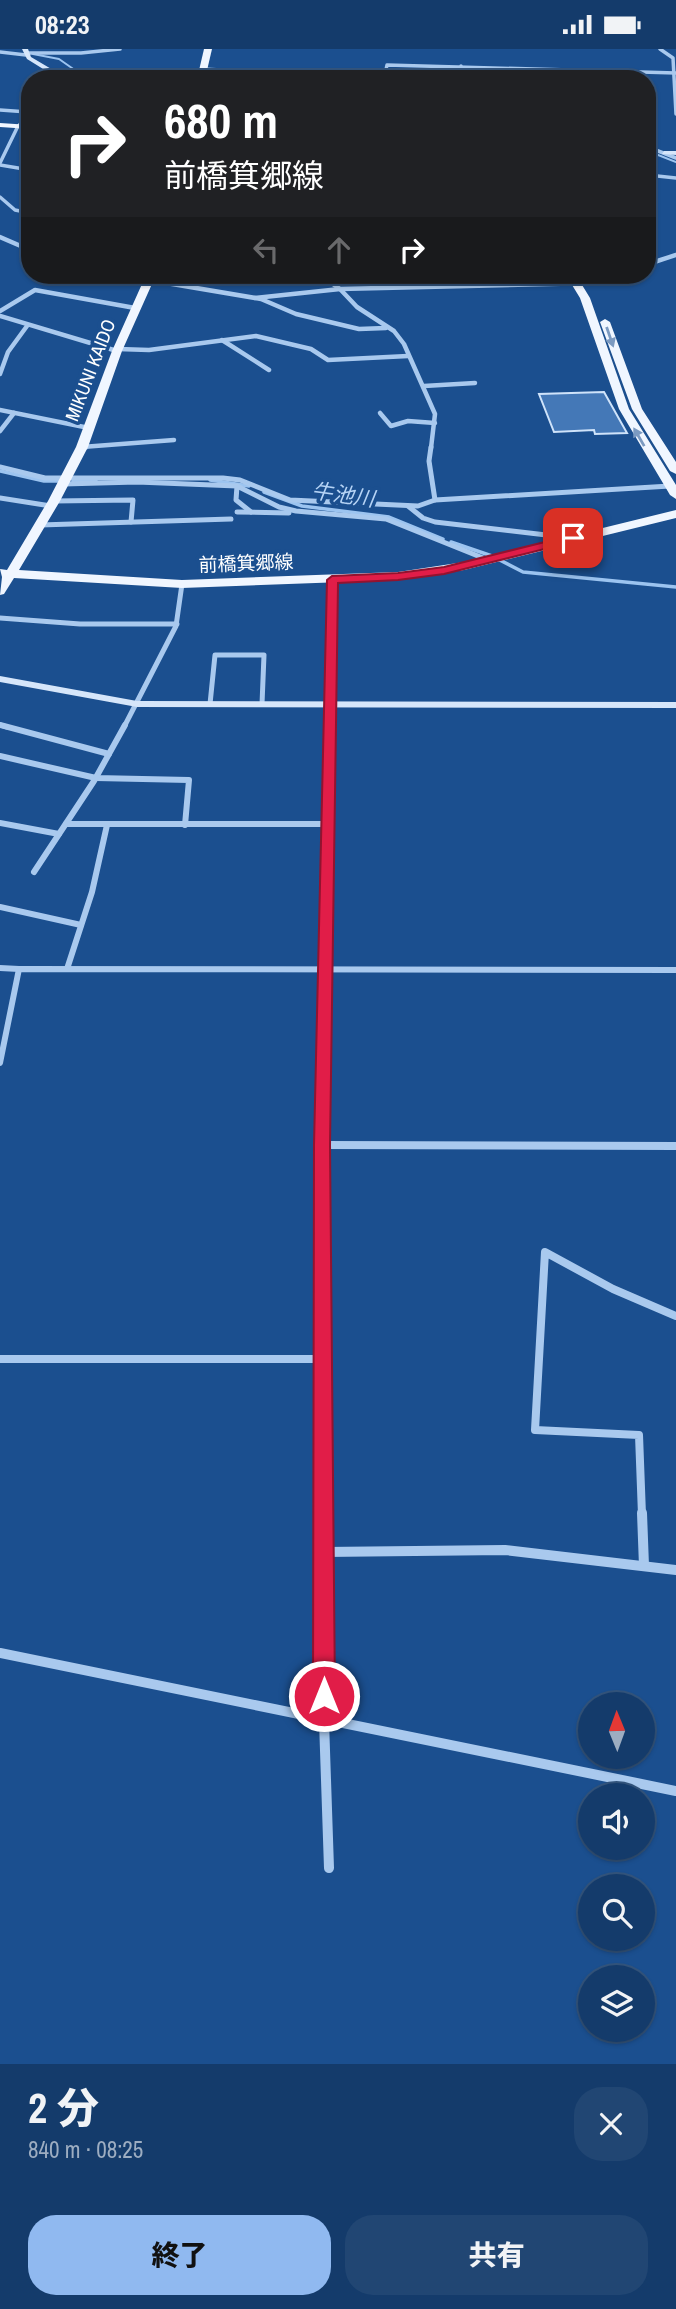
<!DOCTYPE html>
<html lang="ja">
<meta charset="utf-8">
<style>
body{margin:0;font-family:"Archivo Narrow","Noto Sans JP",sans-serif;background:#214673;color:#f1f3f6;height:100vh;display:flex;flex-direction:column;font-size:26px;white-space:nowrap}
*{box-sizing:border-box;margin:0}
p{font-size:23px;color:#9dadc1}
.icon{flex:none;width:38px;height:38px;fill:none;stroke:currentColor;stroke-width:2;stroke-linecap:round;stroke-linejoin:round}
.map{position:relative;height:2015px;overflow:hidden}
.details{display:flex;flex-direction:column;background:#143b6b;flex:1}
.details>*{flex:none}
.guide{position:absolute;left:21px;top:21px;width:635px;height:214px;border-radius:28px;box-shadow:0 2px 5px #0004,0 0 0 2px #33557e;background:#202124;color:#fff;overflow:hidden}
.needle{width:46px;rotate:359deg}
.fabs{position:absolute;left:578px;top:1643px;display:grid;gap:14px}
.fabs a{display:grid;place-items:center;width:77px;height:77px;border-radius:50%;background:#143b6b;box-shadow:0 2px 5px #0004,0 0 0 2px #33557e;font-size:35px}
.pin{position:absolute;display:grid;place-items:center;width:60px;height:60px;color:#fff;margin:-30px;border-radius:14px;box-shadow:0 4px 10px #0006}
.me{position:absolute;width:77px;margin:-38px;rotate:0deg;stroke-linejoin:round;filter:drop-shadow(0 0 5px #0008)}
.turn{display:flex;align-items:center;gap:24px;height:147px;padding:0 28px;font-size:32px}
.turn .icon{width:91px;height:91px;stroke-width:2.5}
.turn b{display:block;font-size:49px;line-height:60px}
.lanes{display:flex;align-items:center;height:66px;padding:0 28px;background:#0003;justify-content:center;gap:35px;direction:ltr}
.lanes .off{opacity:.35}
.round{display:grid;place-items:center;flex:none;width:74px;height:74px;border-radius:28px;background:#214673}
.summary{display:flex;align-items:center;justify-content:space-between;height:119px;padding:0 28px}
h1{font-size:42px;font-weight:800;line-height:52px}
.button{display:flex;gap:14px;margin-top:auto;padding:14px 28px}
.button a{flex:1;height:80px;border-radius:28px;background:#90b9f0;color:#111;font-size:28px;font-weight:800;line-height:80px;text-align:center}
.button a+a{background:#214673;color:#f1f3f6}
.status{display:flex;justify-content:space-between;align-items:center;height:49px;padding:0 35px;background:#143b6b;direction:ltr}
.status svg{height:19px;fill:currentColor}
.map>svg:first-child{display:block}
</style>
<div class="status"><b>08:23</b><svg viewBox="0 0 49 12"><path d="M0 12V9h3v3zM5 12V6h3v6zM10 12V3h3v9zM15 12V0h3v12zM26 1h20v11H26zM47 4h2v5h-2z"/></svg></div>
<div class="map">
<svg width="676" height="2015" viewBox="0 0 676 2015">
<rect width="100%" height="100%" fill="#1b4f8f"/>
<g fill="none" stroke-linecap="round" stroke-linejoin="round">
<g stroke="#9cc4f0" stroke-width="2">
<polyline points="33,5 59,10 79,24 90,27 203,22"/>
<polyline points="233,23 319,30"/>
<polyline points="648,102 676,113"/>
</g>
<g stroke="#9cc4f0" stroke-width="3.5">
<polyline points="0,422 44,432 61,432"/>
<polyline points="210,431 249,437"/>
<polyline points="73,432 96,431"/>
<polyline points="264,443 302,457 389,468 443,490"/>
<polyline points="451,493 492,507 523,523 676,538"/>
</g>
</g>
<polygon fill="#4478b7" stroke="#cfe3fa" stroke-width="2" points="604,343 627,384 595,385 594,381 554,383 539,345"/>
<g fill="none" stroke-linecap="round" stroke-linejoin="round">
<g stroke="#a9c9ee" stroke-width="3.5">
<polyline points="660,0 673,9 676,65"/>
<polyline points="0,3 26,6"/>
<polyline points="26,4 81,4 120,0"/>
<polyline points="461,17 461,30"/>
<polyline points="203,20 378,30"/>
<polyline points="51,22 72,30"/>
<polyline points="384,30 387,16 676,24"/>
<polyline points="0,61 28,63"/>
<polyline points="648,98 676,109"/>
<polyline points="0,114 18,77"/>
<polyline points="0,116 30,121"/>
<polyline points="648,126 676,129"/>
<polyline points="0,148 15,161 30,164"/>
</g>
<g stroke="#a9c9ee" stroke-width="4.5">
<polyline points="0,188 30,201"/>
<polyline points="648,215 676,206"/>
<polyline points="119,226 261,250 296,265 359,280 386,279"/>
<polyline points="320,226 340,240 357,258 394,282 404,295 435,365 431,399"/>
<polyline points="255,249 340,240 634,233 631,226"/>
<polyline points="0,262 35,241 135,259"/>
<polyline points="0,267 117,302"/>
<polyline points="222,291 269,321"/>
<polyline points="118,300 149,301 256,287 311,300 328,311 408,307"/>
<polyline points="0,325 8,303 27,277"/>
<polyline points="424,337 475,334"/>
<polyline points="0,361 89,379"/>
<polyline points="380,364 391,377 408,372 435,374"/>
<polyline points="0,382 14,364"/>
<polyline points="82,398 174,391"/>
</g>
<g stroke="#a9c9ee" stroke-width="5">
<polyline points="82,398 86,398"/>
<polyline points="0,418 45,429 223,429 240,431 290,451 418,457 435,451 429,412 431,398"/>
<polyline points="63,435 137,433 237,437 279,458 296,462 386,470 488,511"/>
<polyline points="237,437 236,451 251,463"/>
<polyline points="0,449 51,457"/>
<polyline points="435,451 670,437"/>
<polyline points="54,452 133,451 131,473"/>
<polyline points="408,457 423,469 435,473 572,489"/>
<polyline points="237,463 289,464"/>
<polyline points="40,476 231,470"/>
<polyline points="0,569 80,575 177,575"/>
<polyline points="210,655 215,606 264,606 262,655"/>
<polyline points="0,676 7,678"/>
<polyline points="124,678 176,577 182,535"/>
<polyline points="331,678 332,531"/>
</g>
<g stroke="#a9c9ee" stroke-width="6">
<polyline points="0,676 109,705"/>
<polyline points="0,707 96,729 189,731 185,776"/>
<polyline points="0,774 59,785"/>
<polyline points="66,775 330,775"/>
<polyline points="34,823 94,732 125,676"/>
<polyline points="0,858 81,876"/>
<polyline points="0,919 19,920"/>
<polyline points="67,920 92,843 107,776"/>
<polyline points="0,1014 19,920 676,921"/>
<polyline points="324,1027 331,676"/>
</g>
<g stroke="#a9c9ee" stroke-width="8">
<polyline points="322,1096 676,1097"/>
<polyline points="0,1310 322,1310"/>
<polyline points="323,1466 324,1025"/>
<polyline points="642,1466 639,1386 535,1381 545,1203 613,1240 676,1267"/>
</g>
<g stroke="#a9c9ee" stroke-width="10">
<polyline points="323,1464 324,1672 329,1819"/>
<polyline points="642,1464 644,1517"/>
<polyline points="324,1503 505,1501 676,1521"/>
<polyline points="0,1604 676,1742"/>
</g>
<g fill="#d6e6fa" fill-rule="evenodd">
<polygon points="22,0 28,0 31,8 53,21 50,30 44,30 48,23 27,10"/>
<polygon points="30,58 30,65 20,78 16,78"/>
<polygon points="664,102 676,102 676,106 662,105"/>
<polygon points="0,627 137,652 676,653 676,659 137,658 0,633"/>
</g>
<g fill="#f0f6ff" fill-rule="evenodd">
<polygon points="204,0 212,0 205,30 197,30"/>
<polygon points="0,74 30,76 30,80 0,78"/>
<polygon points="146,226 156,226 122,302 88,398 60,452 19,521 182,531 398,523 464,513 676,461 676,469 464,521 398,531 182,539 14,529 4,545 0,546 2,528 0,520 7,521 48,452 76,398 112,302"/>
<polygon points="566,226 576,226 590,249 629,360 676,436 676,450 670,446 619,360 580,249"/>
<polygon points="605,270 610,273 642,360 676,413 676,425 670,422 632,360 600,273"/>
</g>
</g>
<defs><path id="oneway-solid" d="M-6-.8H1V-3.2L6.5 0L1 3.2V.8H-6Z" transform="scale(1.75)"/></defs>
<g fill="#7b9ac1">
<use href="#oneway-solid" transform="translate(610 288) rotate(71)"/>
<use href="#oneway-solid" transform="translate(639 388) rotate(-120)"/>
</g>
<polygon fill="#e11d48" stroke="#92132f" stroke-width="2" points="573,486 578,489 577,492 444,525 398,531 338,534 330,1096 335,1647 332,1655 324,1658 317,1655 313,1647 314,1096 327,531 332,527 398,524 444,518"/>
<g text-anchor="middle" stroke-width="7" stroke-linejoin="round" paint-order="stroke">
<g font-size="19" fill="#fff" stroke="#1b4f8f">
<text transform="translate(90 321) rotate(-69)" y="7">MIKUNI KAIDO</text>
<text transform="translate(246 514) rotate(-2)" y="7">前橋箕郷線</text>
</g>
<g font-size="21" font-style="italic" fill="#b5d3f5" stroke="#1b4f8f">
<text transform="translate(343 446) rotate(8)" y="7">牛池川</text>
</g>
</g>
</svg>
<div class="fabs">
<a><svg class="needle" viewBox="-14 -14 28 28"><path d="M0-13l5 13h-10z" fill="#e53935"/><path d="M0 13l5-13h-10z" fill="#9dadc1"/></svg></a>
<a><svg class="icon" aria-label="sound" viewBox="0 0 24 24"><path d="M4 9h4l5-4v14l-5-4H4zM17 9q2 3 0 6"/></svg></a>
<a><svg class="icon" aria-label="search" viewBox="0 0 24 24"><circle cx="10" cy="10" r="6"/><path d="M15 15l6 6"/></svg></a>
<a><svg class="icon" aria-label="layers" viewBox="0 0 24 24"><path d="M12 4l9 5-9 5-9-5zM3 14l9 5 9-5"/></svg></a>
</div>
<div class="pin" style="left:573px;top:489px;background:#d93025"><svg class="icon" aria-label="arrive" viewBox="0 0 24 24"><path d="M6 21V4h12l-3 4 3 4H6"/></svg></div>
<svg class="me" style="left:324px;top:1647px" viewBox="-20 -20 40 40"><circle r="17" fill="#e11d48" stroke="#fff" stroke-width="3"/><path d="M0-11L8 9 0 5-8 9z" fill="#fff"/></svg>
<div class="guide">
<div class="turn"><svg class="icon" aria-label="right" viewBox="0 0 24 24"><path d="M7 20v-9h11M14 6l5 5-5 5"/></svg><div><b>680 m</b>前橋箕郷線</div></div>
<div class="lanes"><svg class="icon off" aria-label="left" viewBox="0 0 24 24"><path d="M17 20v-9H6M10 6l-5 5 5 5"/></svg><svg class="icon off" aria-label="ahead" viewBox="0 0 24 24"><path d="M12 20V5M6 11l6-6 6 6"/></svg><svg class="icon" aria-label="right" viewBox="0 0 24 24"><path d="M7 20v-9h11M14 6l5 5-5 5"/></svg></div>
</div>
</div>
<section class="details">
<div class="summary"><div><h1>2 分</h1><p>840 m · 08:25</p></div><a class="round"><svg class="icon" aria-label="close" viewBox="0 0 24 24"><path d="M6 6l12 12M18 6L6 18"/></svg></a></div>
<div class="button"><a>終了</a><a>共有</a></div>
</section>
